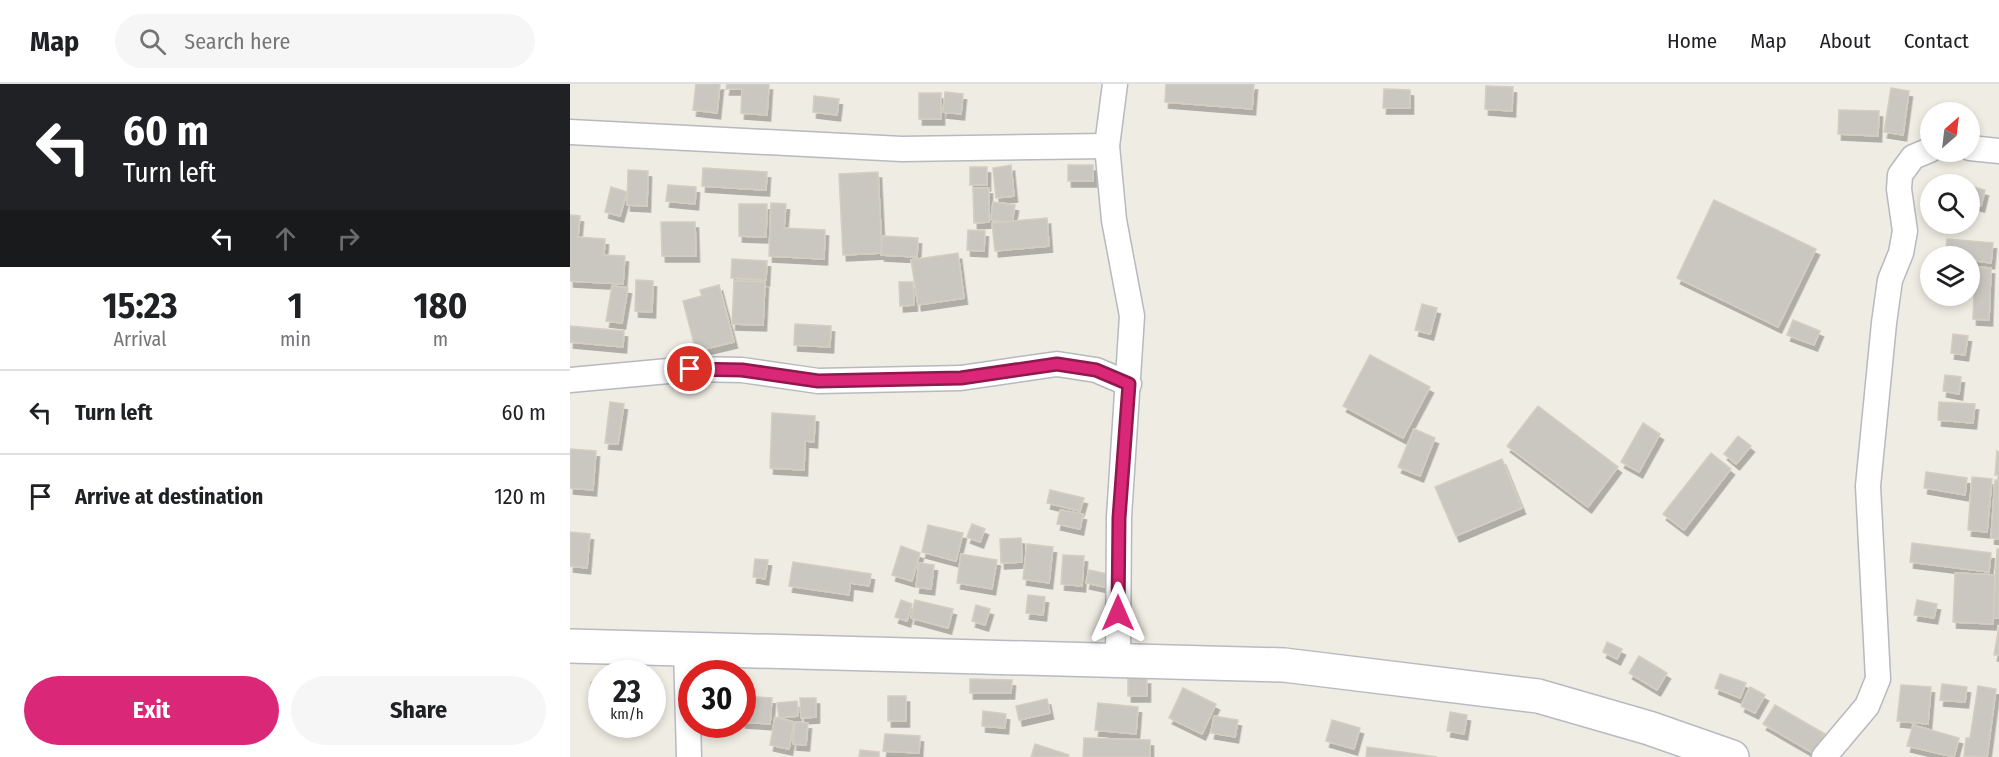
<!DOCTYPE html>
<style>
body{margin:0;font-family:"Fira Sans Condensed",sans-serif;background:#f6f6f6;color:#202124;height:100vh;display:flex;flex-direction:column;font-size:22px;white-space:nowrap}
*{box-sizing:border-box;margin:0}
p{font-size:20px;color:#757577}
.icon{flex:none;width:33px;height:33px;fill:none;stroke:currentColor;stroke-width:2;stroke-linecap:round;stroke-linejoin:round}
.map{position:relative;flex:1;overflow:hidden}
.sheet{display:flex;flex-direction:column;background:#fff;width:570px}
.sheet>*{flex:none}
.banner{background:#202124;color:#fff;overflow:hidden}
.needle{width:39px;rotate:28deg}
.controls{position:absolute;left:1350px;top:18px;display:grid;gap:12px}
.controls a{display:grid;place-items:center;width:60px;height:60px;border-radius:50%;background:#fff;box-shadow:0 3px 9px #0003;font-size:30px}
.speed{position:absolute;left:18px;top:576px;display:flex;gap:12px;font-size:30px;font-weight:700;text-align:center}
.speed>*{display:grid;place-content:center;width:78px;height:78px;border-radius:50%;background:#fff;box-shadow:0 3px 9px #0003;line-height:1}
.speed small{font-size:15px;font-weight:400}
.speed .limit{border:9px solid #d22;background:#fff;color:#111}
.pin{position:absolute;display:grid;place-items:center;width:51px;height:51px;color:#fff;margin:-26px;border:3px solid #fff;border-radius:50%;box-shadow:0 2px 6px #0007}
.me{position:absolute;width:66px;margin:-33px;rotate:0deg;stroke-linejoin:round;filter:drop-shadow(0 0 4px #0008)}
.turn{display:flex;align-items:center;gap:21px;height:126px;padding:0 24px;font-size:27px}
.turn .icon{width:78px;height:78px;stroke-width:2.5}
.turn b{display:block;font-size:42px;line-height:51px}
.lanes{display:flex;align-items:center;height:57px;padding:0 24px;background:#0003;justify-content:center;gap:30px;direction:ltr}
.lanes .off{opacity:.35}
.eta{display:flex;justify-content:space-evenly;align-items:center;height:102px;text-align:center}
.eta b{font-size:36px;font-weight:700;line-height:42px}
.button{display:flex;gap:12px;margin-top:auto;padding:12px 24px}
.button a{flex:1;height:69px;border-radius:36px;background:#db2777;color:#fff;font-size:24px;font-weight:700;line-height:69px;text-align:center}
.button a+a{background:#f6f6f6;color:#202124}
ul{padding:0;list-style:none}
li{display:flex;align-items:center;gap:18px;height:84px;padding:0 24px;border-top:2px solid #e0e0e0}
li div{flex:1}
li b{display:block;font-size:22px}
li em{font-style:normal}
header{display:flex;align-items:center;gap:36px;box-sizing:border-box;height:84px;padding:0 30px;background:#fff;border-bottom:2px solid #e0e0e0}
header strong{font-size:28px}
nav{display:flex;gap:33px;margin-inline-start:auto;font-size:21px}
.search{width:420px;height:54px;background:#f6f6f6;display:flex;align-items:center;gap:15px;box-sizing:border-box;padding:0 21px;border-radius:33px;color:#757577;font-size:22px}
main{display:flex;flex:1;min-height:0}
.map>svg:first-child{display:block}
</style>
<header>
<strong>Map</strong>
<div class="search"><svg class="icon" aria-label="search" viewBox="0 0 24 24"><circle cx="10" cy="10" r="6"/><path d="M15 15l6 6"/></svg>Search here</div>
<nav><a>Home</a><a>Map</a><a>About</a><a>Contact</a></nav>
</header>
<main>
<section class="sheet">
<div class="banner">
<div class="turn"><svg class="icon" aria-label="left" viewBox="0 0 24 24"><path d="M17 20v-9H6M10 6l-5 5 5 5"/></svg><div><b>60 m</b>Turn left</div></div>
<div class="lanes"><svg class="icon" aria-label="left" viewBox="0 0 24 24"><path d="M17 20v-9H6M10 6l-5 5 5 5"/></svg><svg class="icon off" aria-label="ahead" viewBox="0 0 24 24"><path d="M12 20V5M6 11l6-6 6 6"/></svg><svg class="icon off" aria-label="right" viewBox="0 0 24 24"><path d="M7 20v-9h11M14 6l5 5-5 5"/></svg></div>
</div>
<div class="eta">
<div><b>15:23</b><p>Arrival</p></div>
<div><b>1</b><p>min</p></div>
<div><b>180</b><p>m</p></div>
</div>
<ul>
<li><svg class="icon" aria-label="left" viewBox="0 0 24 24"><path d="M17 20v-9H6M10 6l-5 5 5 5"/></svg><div><b>Turn left</b></div><em>60 m</em></li>
<li><svg class="icon" aria-label="arrive" viewBox="0 0 24 24"><path d="M6 21V4h12l-3 4 3 4H6"/></svg><div><b>Arrive at destination</b></div><em>120 m</em></li>
</ul>
<div class="button"><a>Exit</a><a>Share</a></div>
</section>
<div class="map">
<svg width="1429" height="673" viewBox="0 0 1429 673">
<defs>
<filter id="shadow"><feDropShadow dx="3.5" dy="6" stdDeviation="0" flood-color="#0004"/></filter>
</defs>
<rect width="100%" height="100%" fill="#efece3"/>
<g fill="#cac6c0" stroke="#d4cec1" stroke-width="1.5" filter="url(#shadow)">
<polygon points="126,0 150,0 147,29 123,26"/>
<polygon points="157,0 199,0 197,31 171,29 172,5 156,5"/>
<polygon points="596,0 684,0 682,25 595,18"/>
<polygon points="916,2 943,3 942,27 915,25"/>
<polygon points="1321,4 1339,7 1333,51 1314,48"/>
<polygon points="814,5 840,6 840,24 813,24"/>
<polygon points="375,8 393,10 391,30 373,28"/>
<rect x="349" y="9" width="22" height="26"/>
<polygon points="244,12 269,15 267,31 243,28"/>
<polygon points="1269,26 1309,27 1308,52 1268,50"/>
<polygon points="441,81 444,112 426,114 423,84"/>
<rect x="498" y="81" width="25" height="16"/>
<rect x="400" y="83" width="17" height="18"/>
<polygon points="133,84 197,88 196,106 132,102"/>
<polygon points="58,86 78,87 77,122 57,121"/>
<polygon points="308,88 312,169 273,171 269,90"/>
<polygon points="98,101 126,103 125,120 96,117"/>
<polygon points="1400,102 1415,106 1411,122 1400,119"/>
<polygon points="41,103 57,108 50,132 35,128"/>
<polygon points="403,104 419,104 419,138 404,139"/>
<polygon points="1144,116 1246,165 1208,243 1107,194"/>
<polygon points="423,118 445,121 442,139 421,136"/>
<polygon points="201,119 216,120 214,144 255,146 254,175 199,172"/>
<polygon points="169,120 197,120 196,153 169,152"/>
<polygon points="0,131 10,132 8,153 35,155 34,171 55,172 53,200 0,197"/>
<polygon points="477,134 479,162 425,167 422,139"/>
<polygon points="91,138 125,138 126,172 92,172"/>
<polygon points="398,146 415,147 414,167 397,166"/>
<polygon points="312,152 348,154 347,173 311,171"/>
<polygon points="1377,155 1423,159 1421,179 1400,176 1400,172 1375,172"/>
<polygon points="388,169 394,214 348,221 341,176"/>
<polygon points="162,175 197,177 196,196 161,194"/>
<polygon points="1405,183 1421,184 1419,236 1403,235"/>
<polygon points="66,196 83,197 82,228 65,227"/>
<polygon points="164,197 195,198 193,241 162,240"/>
<polygon points="329,198 343,198 344,221 330,222"/>
<polygon points="149,201 164,258 126,267 113,217 132,212 130,206"/>
<polygon points="42,202 58,204 52,239 36,237"/>
<polygon points="852,220 867,224 860,250 845,246"/>
<polygon points="1223,236 1250,247 1244,261 1217,251"/>
<polygon points="225,240 261,242 260,263 224,261"/>
<polygon points="0,242 54,247 53,263 0,258"/>
<polygon points="1383,250 1398,252 1395,271 1381,269"/>
<polygon points="800,271 860,303 833,354 773,322"/>
<polygon points="1375,291 1391,293 1389,310 1373,307"/>
<polygon points="40,318 54,320 48,360 35,359"/>
<polygon points="1369,318 1405,320 1403,339 1368,336"/>
<polygon points="968,322 1048,383 1018,423 937,362"/>
<polygon points="202,329 245,332 244,358 235,357 234,386 200,384"/>
<polygon points="1073,339 1090,350 1069,388 1051,378"/>
<polygon points="844,345 865,354 850,392 828,383"/>
<polygon points="1168,352 1181,362 1166,380 1154,370"/>
<polygon points="0,365 26,367 23,406 0,404"/>
<polygon points="1427,367 1429,368 1429,391 1425,391"/>
<polygon points="1141,369 1161,385 1114,446 1093,430"/>
<polygon points="932,375 952,424 886,452 865,403"/>
<polygon points="1356,388 1397,394 1395,411 1354,404"/>
<polygon points="1402,393 1422,395 1417,448 1398,446"/>
<polygon points="1425,396 1429,396 1429,455 1421,454"/>
<polygon points="480,406 514,414 510,427 477,419"/>
<polygon points="490,426 513,430 510,445 487,440"/>
<polygon points="402,440 415,445 410,458 397,453"/>
<polygon points="358,441 393,449 386,477 352,468"/>
<polygon points="0,448 20,450 17,484 0,482"/>
<polygon points="451,454 452,478 431,479 430,455"/>
<polygon points="1342,459 1421,469 1419,488 1340,478"/>
<polygon points="457,460 483,463 479,499 453,495"/>
<polygon points="331,462 350,469 342,497 322,491"/>
<polygon points="1427,465 1429,465 1429,534 1423,534"/>
<polygon points="391,470 427,476 422,505 387,499"/>
<polygon points="493,471 514,472 512,502 491,500"/>
<polygon points="185,475 198,476 195,495 183,493"/>
<polygon points="223,478 301,490 299,502 280,499 279,511 219,502"/>
<polygon points="349,479 364,481 361,505 346,503"/>
<polygon points="519,486 538,490 535,503 516,499"/>
<polygon points="1385,489 1425,491 1423,540 1383,538"/>
<polygon points="458,511 475,513 473,531 456,529"/>
<polygon points="331,516 342,520 337,537 325,533"/>
<polygon points="345,516 383,525 378,544 341,534"/>
<polygon points="1347,516 1367,520 1364,534 1344,531"/>
<polygon points="406,521 420,525 415,541 402,537"/>
<polygon points="1429,543 1429,571 1424,571"/>
<polygon points="1037,558 1052,565 1047,575 1033,568"/>
<polygon points="1069,572 1097,589 1087,606 1059,589"/>
<polygon points="1150,590 1176,599 1170,614 1145,604"/>
<rect x="558" y="594" width="19" height="18"/>
<polygon points="400,595 442,596 441,609 400,609"/>
<polygon points="21,598 32,598 32,611 20,610"/>
<polygon points="1372,600 1397,603 1395,618 1370,616"/>
<polygon points="1331,601 1361,603 1358,640 1327,637"/>
<polygon points="1408,602 1426,605 1417,673 1394,672 1396,654 1400,654"/>
<polygon points="1180,603 1195,611 1185,629 1171,622"/>
<polygon points="613,604 646,620 632,650 599,634"/>
<polygon points="174,612 202,614 200,640 172,638"/>
<rect x="318" y="612" width="18" height="25"/>
<polygon points="230,614 246,614 246,633 231,634"/>
<polygon points="477,615 480,629 449,636 446,622"/>
<polygon points="227,617 228,632 209,634 207,619"/>
<polygon points="528,619 568,623 566,650 525,646"/>
<polygon points="1205,621 1255,650 1243,669 1193,640"/>
<polygon points="413,627 436,630 435,644 412,642"/>
<polygon points="880,628 897,631 894,650 877,647"/>
<polygon points="644,632 668,636 665,653 641,649"/>
<polygon points="205,633 224,638 219,665 200,661"/>
<polygon points="762,636 790,644 784,665 756,657"/>
<polygon points="225,638 238,639 236,661 223,660"/>
<polygon points="1343,641 1389,654 1384,673 1337,662"/>
<polygon points="315,650 350,652 349,669 313,667"/>
<polygon points="514,654 580,656 580,673 513,673"/>
<polygon points="465,660 499,671 498,673 461,673"/>
<polygon points="797,663 867,673 796,673"/>
<polygon points="290,666 309,668 309,673 289,673"/>
</g>
<g fill="none" stroke-linecap="round" stroke-linejoin="round">
<g stroke="#b6b9be" stroke-width="27">
<g id="street">
<polyline points="545,0 537,62 544,136 562,232 549,433 548,576"/>
<polyline points="0,48 332,65 537,62"/>
<polyline points="1400,64 1429,67"/>
<polyline points="0,296 120,285 172,286 248,297 391,294 487,280 526,286 559,300"/>
<polyline points="116,565 119,673"/>
<polyline points="1254,673 1297,622 1308,595 1298,402 1314,239 1320,196 1331,169 1335,147 1329,105 1330,91 1343,73 1360,66"/>
</g>
</g>
<g stroke="#b7bac0" stroke-width="36">
<polyline id="secondary" points="0,562 714,581 968,612 1079,644 1162,673"/>
</g>
<use href="#street" stroke="#fff" stroke-width="24"/>
<use href="#secondary" stroke="#fff" stroke-width="33"/>
</g>
<g fill="none" stroke-linecap="round" stroke-linejoin="round">
<g stroke="#8e194d" stroke-width="15">
<polyline id="route" points="120,285 172,286 248,297 391,294 487,280 526,286 559,300 549,434 548,529"/>
</g>
<use href="#route" stroke="#db2777" stroke-width="10"/>
</g>
</svg>
<div class="controls">
<a><svg class="needle" viewBox="-14 -14 28 28"><path d="M0-13l5 13h-10z" fill="#e53935"/><path d="M0 13l5-13h-10z" fill="#757577"/></svg></a>
<a><svg class="icon" aria-label="search" viewBox="0 0 24 24"><circle cx="10" cy="10" r="6"/><path d="M15 15l6 6"/></svg></a>
<a><svg class="icon" aria-label="layers" viewBox="0 0 24 24"><path d="M12 4l9 5-9 5-9-5zM3 14l9 5 9-5"/></svg></a>
</div>
<div class="speed"><div>23<small>km/h</small></div><div class="limit">30</div></div>
<div class="pin" style="left:120px;top:285px;background:#d93025"><svg class="icon" aria-label="arrive" viewBox="0 0 24 24"><path d="M6 21V4h12l-3 4 3 4H6"/></svg></div>
<svg class="me" style="left:548px;top:529px" viewBox="-20 -20 40 40"><path d="M0-17L14 15 0 8-14 15z" fill="#db2777" stroke="#fff" stroke-width="4"/></svg>
</div>
</main>
